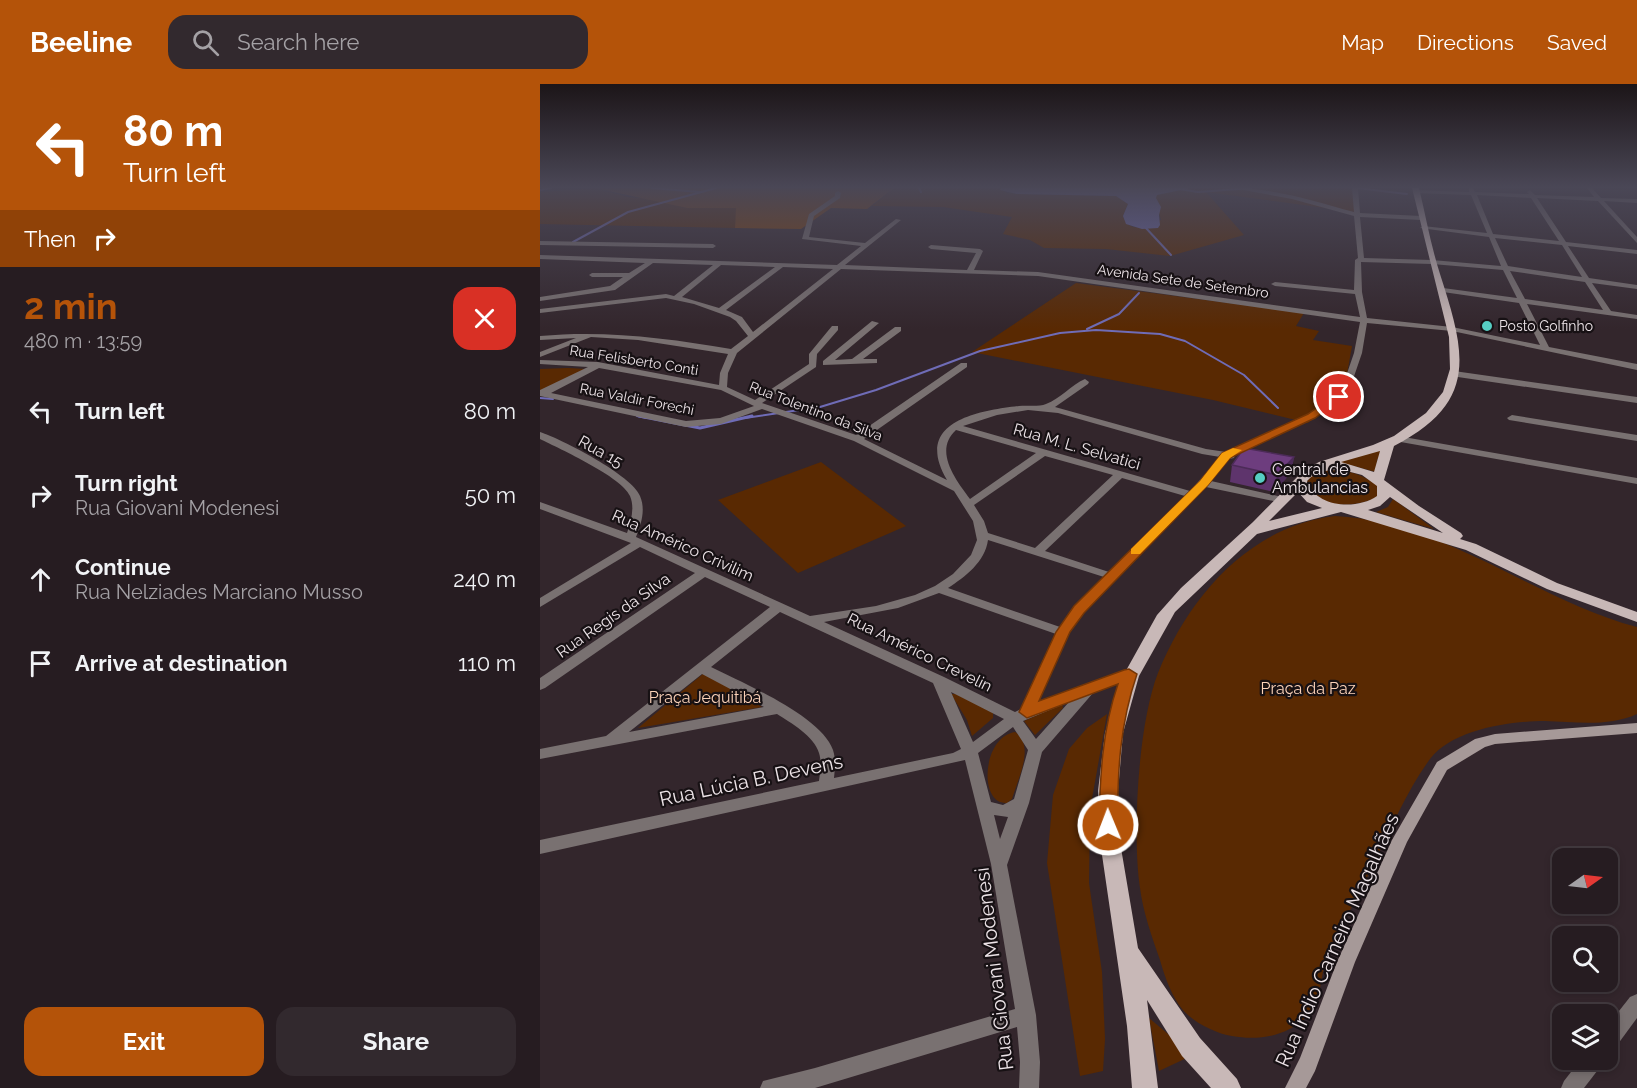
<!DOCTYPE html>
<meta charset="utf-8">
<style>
body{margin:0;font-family:Raleway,sans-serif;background:#32292e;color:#f1f3f6;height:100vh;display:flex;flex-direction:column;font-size:22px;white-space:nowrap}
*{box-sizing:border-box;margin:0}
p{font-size:20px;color:#a4a1a5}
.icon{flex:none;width:33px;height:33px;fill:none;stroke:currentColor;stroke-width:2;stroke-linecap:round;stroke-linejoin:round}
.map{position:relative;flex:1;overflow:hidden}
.panel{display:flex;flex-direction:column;background:#261c21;width:540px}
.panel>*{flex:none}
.top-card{background:#b45309;color:#fff;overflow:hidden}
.needle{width:39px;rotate:76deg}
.fabs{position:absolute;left:1012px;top:764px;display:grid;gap:12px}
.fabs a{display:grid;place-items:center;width:66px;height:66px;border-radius:12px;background:#261c21;box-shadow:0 3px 9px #0003,0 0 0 2px #423a3f;font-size:30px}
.pin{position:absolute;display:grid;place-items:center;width:51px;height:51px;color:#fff;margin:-26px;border:3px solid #fff;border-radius:50%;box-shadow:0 2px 6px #0007}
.me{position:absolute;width:66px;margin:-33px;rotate:359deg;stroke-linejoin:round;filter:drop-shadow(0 0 4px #0008)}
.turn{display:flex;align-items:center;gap:21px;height:126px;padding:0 24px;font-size:27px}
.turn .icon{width:78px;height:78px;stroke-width:2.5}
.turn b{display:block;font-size:42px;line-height:51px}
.then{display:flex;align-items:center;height:57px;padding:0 24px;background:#0003;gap:12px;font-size:22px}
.round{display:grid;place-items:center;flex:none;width:63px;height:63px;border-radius:18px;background:#32292e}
.overview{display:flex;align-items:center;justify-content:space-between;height:102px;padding:0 24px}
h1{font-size:36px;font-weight:700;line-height:45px;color:#b45309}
.button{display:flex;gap:12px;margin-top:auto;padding:12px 24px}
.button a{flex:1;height:69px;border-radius:18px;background:#b45309;color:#fff;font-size:24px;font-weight:700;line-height:69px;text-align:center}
.button a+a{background:#32292e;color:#f1f3f6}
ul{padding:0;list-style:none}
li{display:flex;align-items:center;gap:18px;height:84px;padding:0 24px}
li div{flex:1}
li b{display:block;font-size:22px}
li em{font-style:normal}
header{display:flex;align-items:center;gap:36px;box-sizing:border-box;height:84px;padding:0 30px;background:#b45309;color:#fff}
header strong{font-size:28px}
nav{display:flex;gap:33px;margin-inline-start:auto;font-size:21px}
.search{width:420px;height:54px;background:#32292e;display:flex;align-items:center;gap:15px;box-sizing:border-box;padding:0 21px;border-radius:18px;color:#a4a1a5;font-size:22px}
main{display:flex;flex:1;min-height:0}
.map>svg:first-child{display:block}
</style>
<header>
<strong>Beeline</strong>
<div class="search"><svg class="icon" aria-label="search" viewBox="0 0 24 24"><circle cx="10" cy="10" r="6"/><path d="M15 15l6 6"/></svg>Search here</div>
<nav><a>Map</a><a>Directions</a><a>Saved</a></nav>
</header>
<main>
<section class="panel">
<div class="top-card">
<div class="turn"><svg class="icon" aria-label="left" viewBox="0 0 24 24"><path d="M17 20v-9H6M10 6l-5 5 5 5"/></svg><div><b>80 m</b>Turn left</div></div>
<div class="then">Then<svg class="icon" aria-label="right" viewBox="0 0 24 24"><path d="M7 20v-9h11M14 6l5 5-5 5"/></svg></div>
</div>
<div class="overview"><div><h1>2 min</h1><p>480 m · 13:59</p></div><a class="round" style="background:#d93025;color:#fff"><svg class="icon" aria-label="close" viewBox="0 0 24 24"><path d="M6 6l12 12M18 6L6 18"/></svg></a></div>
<ul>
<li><svg class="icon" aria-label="left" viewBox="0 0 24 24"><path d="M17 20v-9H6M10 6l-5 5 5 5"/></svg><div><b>Turn left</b></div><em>80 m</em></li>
<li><svg class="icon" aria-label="right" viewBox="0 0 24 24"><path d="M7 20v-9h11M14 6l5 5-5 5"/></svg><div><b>Turn right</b><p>Rua Giovani Modenesi</p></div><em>50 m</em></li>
<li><svg class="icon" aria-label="ahead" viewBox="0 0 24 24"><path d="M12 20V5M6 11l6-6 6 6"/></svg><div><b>Continue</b><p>Rua Nelziades Marciano Musso</p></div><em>240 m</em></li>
<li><svg class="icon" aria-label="arrive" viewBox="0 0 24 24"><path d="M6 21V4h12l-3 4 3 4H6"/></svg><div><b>Arrive at destination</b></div><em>110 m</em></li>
</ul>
<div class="button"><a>Exit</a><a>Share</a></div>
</section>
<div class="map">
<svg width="1097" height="1004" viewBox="0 0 1097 1004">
<rect width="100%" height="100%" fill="#33262c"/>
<g fill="#592902">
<polygon points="55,104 88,113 114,115 147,124 197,124 195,144 0,140 0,108"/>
<path d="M354 104H461L467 109 477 110 576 112 588 120 583 132C590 151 607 142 621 136L615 114 617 111 650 104H812L815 128 666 108 704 151 630 172 566 165 504 164 490 156 463 150 472 133 403 123 332 122Z"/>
<polygon points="536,199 764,229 756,242 779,247 773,256 812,262 805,301 768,339 673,316 432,268"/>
<polygon points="28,284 46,285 0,310 0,285"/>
<polygon points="845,364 837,376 836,388 799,378"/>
<polygon points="281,378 366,442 258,489 178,416"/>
<path d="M789 386C809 386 822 390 838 402L837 414C812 423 781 427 767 398 771 390 780 388 789 386Z"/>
<polygon points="853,415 894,445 836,428 848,423"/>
<path d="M795 432C904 437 995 516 1097 543V630C1069 643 1035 638 1005 637 970 637 913 645 890 675 867 706 851 745 834 779 819 811 800 842 787 874 779 894 783 915 767 932 748 952 719 957 692 952 678 950 659 941 648 931 634 919 625 894 620 876 612 853 603 828 600 804 592 750 598 640 618 589 649 512 710 442 795 432Z"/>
<polygon points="164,589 222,623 98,644"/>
<polygon points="411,610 419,610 453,629 453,634 432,652 427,636"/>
<polygon points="522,620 523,624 495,651 484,637"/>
<polygon points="567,630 550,726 549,799 562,888 565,955 563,987 540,992 507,779 513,711 529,665 547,644"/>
<path d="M475 648C496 661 477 697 472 715L467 719C438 721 442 653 475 648Z"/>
<polygon points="609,934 653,971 619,987"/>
</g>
<polygon fill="#843f00" points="55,104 354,104 327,125 291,124 261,145 195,144 196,124 147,124"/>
<polygon fill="#6f6cb7" points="461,104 650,104 617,111 616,114 621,123 619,131 620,141 618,144 602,145 586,140 583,132 588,120 576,112 477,110 460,106"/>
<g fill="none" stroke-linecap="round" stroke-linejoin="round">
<g stroke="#6f6cb7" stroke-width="2">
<polyline points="112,104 160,108"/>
<polyline points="379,104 381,108"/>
<polyline points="633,104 658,108 711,104"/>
<polyline points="817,104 867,110"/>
<polyline points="0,106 11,104"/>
<polyline points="605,143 631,171"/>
<polyline points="33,158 88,128 176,104"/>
<polyline points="547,245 579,230 599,209"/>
<polyline points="0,314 13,315"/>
<polyline points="97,332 107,334"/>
<polyline points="205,334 280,323 336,306 440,267 520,249 556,246 620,250 645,257 704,291 738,324"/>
</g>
<polyline stroke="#6f6cb7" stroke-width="3" points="99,332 160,344 212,332"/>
<g fill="#797171" fill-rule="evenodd">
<path d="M693 104C734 104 774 117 814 128L812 104H818L820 129 881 132 884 134 881 136 820 133 824 174 892 176 961 182 949 153 880 144 883 142 947 149 931 111 876 109 874 106 929 108V104H933L935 108 989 110 987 108 990 106 995 111 1054 113 1047 104H1052L1061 114 1097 115V119L1064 117 1097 153V159L1058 117 997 114 1026 158 1097 166V170L1028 162 1049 194 1097 201V205L1052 199 1071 227 1097 231V235L987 220 1009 263 1097 280V286L912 247 827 239 822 269 809 307 775 334 695 371 694 374 689 375 671 397 747 414 748 416 747 418 743 419 666 403 543 528 529 548 498 619 584 587H594L596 590 594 593 553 609 502 668 489 719 467 781 496 931 500 978 499 1004H479L480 978 477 943 275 1004H220L223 997 275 984 475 925 451 780 425 676 0 770V756L279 697C280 688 282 678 279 669 274 652 251 639 237 630L0 675V665L66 652 230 523 165 493 5 604 0 606V594L155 489 100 463 0 523V514L91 459 0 425V418L87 449C91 437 95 424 90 412 82 393 20 365 0 355V348C22 355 93 392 100 412 106 426 101 440 96 453L270 532 336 522 375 511 395 502 413 490 431 471 437 456 433 437 414 407 314 357 222 325 181 340 146 343 0 312V306L48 283 0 280V276L58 278 179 301 180 289 188 270 98 256 51 253 0 273V268L36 254 0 256V252C65 246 127 254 191 265L208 252 196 237 190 233 154 220 126 214 0 229V225L126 210 134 212 173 181 113 179 75 206 0 217V213L70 202 83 193H52L49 191 52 189H89L105 179 0 175V171L297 181 321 162 262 155 269 130 295 112V109L298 107 301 109 300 114 274 132 269 153 325 159 356 135 361 136 305 181 427 186 436 169 391 165 388 163 391 161 440 165 443 167 434 186 498 188 820 233 815 210 735 202 731 200 735 198 814 206 815 176 818 174 814 132 752 115ZM937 111 991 114 1019 157 953 150ZM955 154 1022 161 1042 193 968 182ZM821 178 892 180 963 186 977 214 903 204 899 206 903 208 979 219 1000 261 912 243 827 234 822 208ZM181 181 235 183 179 224 142 213ZM243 183 293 185 213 248 202 233 186 226ZM301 185 498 192 820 238 814 269 802 304 769 330 686 368 666 365 515 323 548 300 549 298 545 295C531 301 520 315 506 320 499 323 487 321 479 322 435 327 373 339 407 396L324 355 427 283V279H421L316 351 222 319 276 283 277 270 298 246V242H292L269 270V280L215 316 187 303 188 289 197 269ZM970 187 1045 198 1063 226 985 215ZM59 284 181 306 214 322 180 334 146 337 11 309ZM488 326 518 329 662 370 680 373 650 407 423 342 457 331ZM416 346 496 369 430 415C416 396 393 367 416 346ZM505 372 573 391 495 464 448 449 444 437 434 421ZM582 394 645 412 569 488 505 467ZM448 456 564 493 535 522 520 543 408 504C425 493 445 478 448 456ZM399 509 516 550 481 625 475 628 404 593 284 538 358 524ZM240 528 393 599 421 665 413 669 294 694C295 685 296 675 293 666 281 632 203 599 171 583ZM162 590 224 623 89 648ZM411 608 464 635 433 658ZM529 618 496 655 483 637ZM473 643 488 666 474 715 463 721 451 718 438 669ZM454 731 468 733 460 755Z"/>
<polygon points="0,157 173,160 176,162 173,164 0,161"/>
<polygon points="332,237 339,239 295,276 312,275 355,243 361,243 361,247 323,275 337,275 337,279 283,281 283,277"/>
<polygon points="914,287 1097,313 1097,319 911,292 910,290"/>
<polygon points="972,331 1097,351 1097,357 969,336 967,334"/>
<polygon points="858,352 1097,394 1097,400 855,357 855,353"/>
<polygon points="738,378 772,386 773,388 768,391 734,383 733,381"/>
<polygon points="1097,910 1097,934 1075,964 1068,967 1068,941 1090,913"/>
<polygon points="1041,975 1064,975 1061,982 1044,1004 1021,1004 1024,997"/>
</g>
<polygon fill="#a69998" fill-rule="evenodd" points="1097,639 1097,649 955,660 945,663 907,686 867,758 815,878 775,987 766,1004 745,1004 760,974 797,878 852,756 897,678 935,655 955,650"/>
<path fill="#c8b8b7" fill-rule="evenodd" d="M872 104H879C886 133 891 162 900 190 925 268 940 318 854 362L844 396 879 422 921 449 923 452 920 455 936 460 1017 499 1097 528V538L1007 505 926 466 801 428 717 450 635 528 599 592 583 649 578 707 581 764 598 864 660 954 697 995 701 1004H671L642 972 607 916 618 1004H592L587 942 561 764 558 707 565 649 583 592 617 531 641 504 713 438 764 386 779 378 833 361 854 352 886 329 903 308 910 285 909 253ZM840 367 834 388 801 378ZM803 386 822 391 837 402V412C817 426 776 424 767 397 777 386 789 386 803 386ZM758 408 767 418 782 424 729 437ZM850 413 903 449 828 426 840 422Z"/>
</g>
<polygon fill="#5e346c" points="754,373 751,389 734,408 690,398 692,381"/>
<polygon fill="#4c2b58" points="754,373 751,389 734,408 737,391"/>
<polygon fill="#6d3d7e" stroke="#4c2b58" stroke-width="1.5" points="704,364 754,373 737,391 692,381"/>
<linearGradient id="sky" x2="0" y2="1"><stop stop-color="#1c1518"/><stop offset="0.42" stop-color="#4a4756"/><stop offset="1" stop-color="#4a4756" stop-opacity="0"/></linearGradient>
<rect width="1097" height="245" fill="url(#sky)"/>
<path fill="#b45309" stroke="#753606" stroke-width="1.5" d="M795 311 804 313 775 334 690 374 668 401 544 529 530 548 499 617 584 586 589 585 597 590C580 640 577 688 578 741L575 746 568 748 562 746 559 741C560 693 562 646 578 600L487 634 479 628 516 548 534 522 660 397 682 369 768 330Z"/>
<polygon fill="#f59e0b" points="693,364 702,366 690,374 668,401 600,470 591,470 591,465 660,397 682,369"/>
<g fill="#56cec3" stroke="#171114" stroke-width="2">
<circle cx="947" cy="242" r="6"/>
<circle cx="720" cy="394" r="6"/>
</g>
<g text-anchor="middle" stroke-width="4.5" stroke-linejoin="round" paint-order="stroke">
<g font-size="14" fill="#ece3e7" stroke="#171114">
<text transform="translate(643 197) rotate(8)" y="5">Avenida Sete de Setembro</text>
<text transform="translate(94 276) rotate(9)" y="5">Rua Felisberto Conti</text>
<text transform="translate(97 315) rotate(11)" y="5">Rua Valdir Forechi</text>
<text transform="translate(276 327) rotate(21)" y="5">Rua Tolentino da Silva</text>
</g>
<g font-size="14" fill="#ece3e7" stroke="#171114" text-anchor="start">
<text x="959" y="247">Posto Golfinho</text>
</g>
<g font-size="16" fill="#ece3e7" stroke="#171114">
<text transform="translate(537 362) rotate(16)" y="6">Rua M. L. Selvatici</text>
<text transform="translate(61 367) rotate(29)" y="6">Rua 15</text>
<text transform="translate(143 461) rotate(24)" y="6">Rua Américo Crivilim</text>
<text transform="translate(73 531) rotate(-35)" y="6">Rua Regis da Silva</text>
<text transform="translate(380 568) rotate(26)" y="6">Rua Américo Crevelin</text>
</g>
<g font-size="16" fill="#ece3e7" stroke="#171114" text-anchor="start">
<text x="732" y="391">Central de<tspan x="732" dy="18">Ambulancias</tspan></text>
</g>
<g font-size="16" fill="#fbd2b8" stroke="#171114">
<text x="768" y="610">Praça da Paz</text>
<text x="165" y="619">Praça Jequitibá</text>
</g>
<g font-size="20" fill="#ece3e7" stroke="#171114">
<text transform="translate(211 696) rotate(-12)" y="7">Rua Lúcia B. Devens</text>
<text transform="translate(797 856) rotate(-66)" y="7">Rua Índio Carneiro Magalhães</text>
<text transform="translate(454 885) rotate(-97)" y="7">Rua Giovani Modenesi</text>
</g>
</g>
</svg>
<div class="fabs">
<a><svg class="needle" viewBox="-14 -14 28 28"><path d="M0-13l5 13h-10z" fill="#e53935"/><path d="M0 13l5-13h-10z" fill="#a4a1a5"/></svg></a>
<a><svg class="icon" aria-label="search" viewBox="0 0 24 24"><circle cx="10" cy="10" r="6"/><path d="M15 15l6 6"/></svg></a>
<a><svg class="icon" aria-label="layers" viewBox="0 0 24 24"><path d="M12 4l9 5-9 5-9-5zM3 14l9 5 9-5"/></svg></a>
</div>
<div class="pin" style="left:799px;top:313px;background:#d93025"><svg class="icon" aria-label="arrive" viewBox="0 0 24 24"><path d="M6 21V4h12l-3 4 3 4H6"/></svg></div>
<svg class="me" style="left:568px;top:741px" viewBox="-20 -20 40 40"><circle r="17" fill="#b45309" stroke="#fff" stroke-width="3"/><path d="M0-11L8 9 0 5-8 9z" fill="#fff"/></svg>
</div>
</main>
